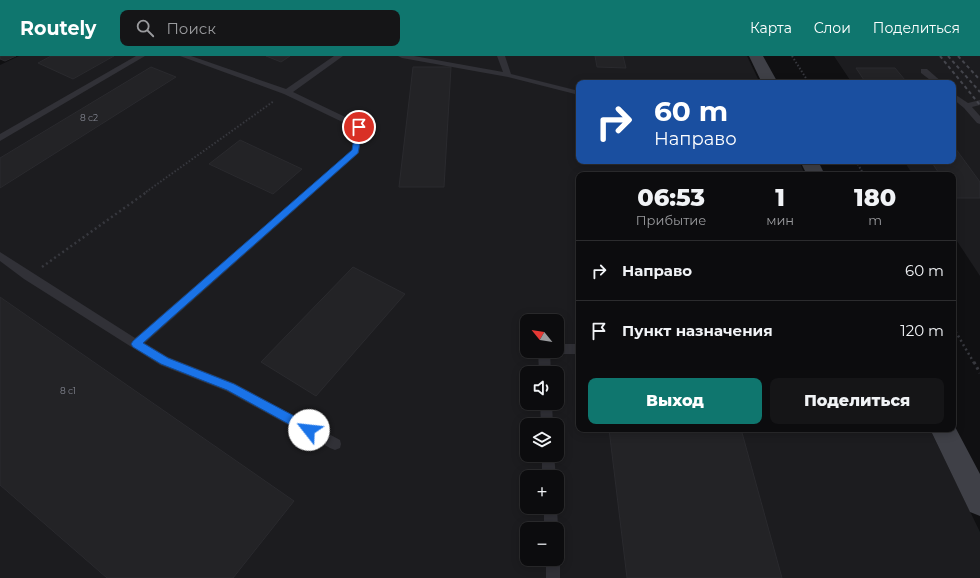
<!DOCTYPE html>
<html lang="ru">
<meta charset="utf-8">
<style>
body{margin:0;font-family:Montserrat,sans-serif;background:#151517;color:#f1f3f6;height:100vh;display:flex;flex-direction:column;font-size:15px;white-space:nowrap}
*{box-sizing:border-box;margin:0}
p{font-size:13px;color:#9a9b9e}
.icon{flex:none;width:22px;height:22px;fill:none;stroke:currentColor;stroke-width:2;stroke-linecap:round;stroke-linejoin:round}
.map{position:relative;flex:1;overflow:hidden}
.panel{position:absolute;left:576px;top:116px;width:380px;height:260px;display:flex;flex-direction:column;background:#0c0c0e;border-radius:8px;box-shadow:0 2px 10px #0003,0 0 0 1px #2c2c2e}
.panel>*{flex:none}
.guide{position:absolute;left:576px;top:24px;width:380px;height:84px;border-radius:8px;box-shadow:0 2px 10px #0003,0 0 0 1px #2c2c2e;background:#1a4fa0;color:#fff;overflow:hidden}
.needle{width:26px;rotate:300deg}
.tools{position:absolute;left:520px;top:258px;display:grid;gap:8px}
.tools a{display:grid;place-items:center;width:44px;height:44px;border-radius:8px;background:#0c0c0e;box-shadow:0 2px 10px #0003,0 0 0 1px #2c2c2e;font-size:20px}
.pin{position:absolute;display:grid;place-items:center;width:34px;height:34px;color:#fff;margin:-17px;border:2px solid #fff;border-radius:50%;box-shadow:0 1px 4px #0007}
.me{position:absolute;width:44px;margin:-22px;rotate:299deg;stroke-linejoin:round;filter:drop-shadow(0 0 3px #0008)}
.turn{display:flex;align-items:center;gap:14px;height:84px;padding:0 12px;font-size:18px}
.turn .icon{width:52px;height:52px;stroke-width:2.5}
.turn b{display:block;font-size:28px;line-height:34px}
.eta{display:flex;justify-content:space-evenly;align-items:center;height:68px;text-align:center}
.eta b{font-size:24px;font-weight:800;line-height:28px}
.primary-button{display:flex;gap:8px;margin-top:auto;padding:8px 12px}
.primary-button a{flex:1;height:46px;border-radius:8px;background:#0f766e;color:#fff;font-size:16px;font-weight:800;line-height:46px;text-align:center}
.primary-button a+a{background:#151517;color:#f1f3f6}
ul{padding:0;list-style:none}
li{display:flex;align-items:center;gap:12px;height:60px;padding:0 12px;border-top:1px solid #2c2c2e}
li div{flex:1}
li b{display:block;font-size:15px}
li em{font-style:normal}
header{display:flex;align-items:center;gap:24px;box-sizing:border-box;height:56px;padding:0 20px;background:#0f766e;color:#fff}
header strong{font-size:19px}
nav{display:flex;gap:22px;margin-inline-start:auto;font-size:14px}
.search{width:280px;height:36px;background:#151517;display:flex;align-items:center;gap:10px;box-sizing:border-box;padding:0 14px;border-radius:8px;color:#9a9b9e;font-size:15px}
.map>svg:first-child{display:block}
</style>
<header>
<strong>Routely</strong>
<div class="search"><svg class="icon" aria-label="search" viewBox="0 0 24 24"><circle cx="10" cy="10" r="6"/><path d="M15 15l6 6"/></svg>Поиск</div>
<nav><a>Карта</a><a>Слои</a><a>Поделиться</a></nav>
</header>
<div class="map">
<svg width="980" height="522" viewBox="0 0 980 522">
<rect width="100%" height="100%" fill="#101012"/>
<g fill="#1c1c1f" fill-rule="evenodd">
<path d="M19 0H747L760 27H579V105H799L805 119H579V373H930L980 476V522H0V9ZM527 265H557V295H527ZM527 317H557V347H527ZM527 369H557V399H527ZM527 421H557V451H527ZM527 473H557V503H527Z"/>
<polygon points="834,0 980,0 980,220 953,179 953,119 913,119 904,105 953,105 953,27 852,27"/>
</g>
<g fill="#232326" stroke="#2a2a2e">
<polygon points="0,0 16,0 5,5 0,3"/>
<polygon points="51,0 114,0 73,23 38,7"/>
<polygon points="266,0 290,0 281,6"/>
<polygon points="595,0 623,0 626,12 597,11"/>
<polygon points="151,11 176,21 0,132 0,102"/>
<polygon points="413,11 451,11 444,131 399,131"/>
<polygon points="856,12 895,12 905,24 864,24"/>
<polygon points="240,84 302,113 273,138 209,108"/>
<polygon points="953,89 980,126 980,142 956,142 953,137 953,119 940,119 931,105 953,105"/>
<polygon points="353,211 405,238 316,340 261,306"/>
<polygon points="0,241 294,445 233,522 107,522 0,429"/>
<polygon points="609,373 741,373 782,522 627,522"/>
</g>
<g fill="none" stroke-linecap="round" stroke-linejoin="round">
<g stroke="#37383e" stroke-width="2" stroke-dasharray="1.5 2" stroke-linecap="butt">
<polyline points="792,0 809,27"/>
<polyline points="856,105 864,119"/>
<polyline points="146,136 274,45"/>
</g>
<g stroke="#37383e" stroke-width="2.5" stroke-dasharray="2 3" stroke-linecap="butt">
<polyline points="42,211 148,135"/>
<polyline points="953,271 974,307"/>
</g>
<polyline stroke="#37383e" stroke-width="3" stroke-dasharray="2.5 3.5" stroke-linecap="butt" points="974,306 980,317"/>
<g fill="#313137" fill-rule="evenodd">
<polygon points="136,0 145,0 0,85 0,78"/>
<polygon points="180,0 191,0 286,33 334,0 343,0 293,36 362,69 363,71 359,97 145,287 168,301 234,327 340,384 341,388 340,392 335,394 330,392 226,335 160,309 24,223 0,205 0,196 135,282 352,94 355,72 284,38"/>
<polygon points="398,0 414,0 503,16 497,0 505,0 511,18 579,35 579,39 508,21 402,2"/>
<polygon points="921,13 927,13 943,27 934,27 921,17"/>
<polygon points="953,37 968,47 980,44 980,49 972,51 980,60 980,68 977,67 964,52 953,43"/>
<polygon points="557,288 579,288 579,298 557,298 553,296 552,295 557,295"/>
<polygon points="538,295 550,295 551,317 539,317"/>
<polygon points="540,347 552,347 553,369 541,369"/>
<polygon points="542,399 554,399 556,421 542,421"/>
<polygon points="557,449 558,473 557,475 557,473 544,473 544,451 557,451"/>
<polygon points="557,497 560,503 560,522 546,522 546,503 557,503"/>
</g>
<g fill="#3f4047" fill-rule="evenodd">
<polygon points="749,0 763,0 778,27 762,27"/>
<polygon points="800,105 818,105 825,119 807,119"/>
<polygon points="953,367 980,418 980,460 970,456 930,373 953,373"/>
</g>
<g stroke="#44454c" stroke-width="2" stroke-dasharray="3.5 3" stroke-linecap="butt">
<polyline points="940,0 980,49"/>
<polyline points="948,0 980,36"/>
<polyline points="958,0 980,24"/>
</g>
</g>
<polygon fill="#1a73e8" stroke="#114b97" points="359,69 363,71 358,97 143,287 168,302 234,328 313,370 314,374 313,377 309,379 305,377 227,334 161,308 133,291 131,288 133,285 352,94 356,71"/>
<g text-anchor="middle" stroke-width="4" stroke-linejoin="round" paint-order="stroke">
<g font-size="9" fill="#81848f">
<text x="89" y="65">8 с2</text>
<text x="68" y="338">8 с1</text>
</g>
</g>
</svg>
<div class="tools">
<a><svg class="needle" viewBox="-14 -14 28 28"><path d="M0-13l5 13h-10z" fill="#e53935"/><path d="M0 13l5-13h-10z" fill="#9a9b9e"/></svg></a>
<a><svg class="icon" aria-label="sound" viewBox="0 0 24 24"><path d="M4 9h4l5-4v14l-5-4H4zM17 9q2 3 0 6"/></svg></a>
<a><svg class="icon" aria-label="layers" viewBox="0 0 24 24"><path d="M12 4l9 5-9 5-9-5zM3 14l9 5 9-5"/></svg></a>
<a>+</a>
<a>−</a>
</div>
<div class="pin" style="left:359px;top:71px;background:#d93025"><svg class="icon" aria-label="arrive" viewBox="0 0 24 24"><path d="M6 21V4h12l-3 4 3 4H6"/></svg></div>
<svg class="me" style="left:309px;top:374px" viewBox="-20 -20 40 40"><circle r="19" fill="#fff"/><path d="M0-13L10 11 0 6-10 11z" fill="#1a73e8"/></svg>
<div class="guide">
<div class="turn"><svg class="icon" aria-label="right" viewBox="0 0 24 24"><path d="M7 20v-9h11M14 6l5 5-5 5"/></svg><div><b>60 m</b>Направо</div></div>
</div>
<section class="panel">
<div class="eta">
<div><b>06:53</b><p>Прибытие</p></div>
<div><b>1</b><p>мин</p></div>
<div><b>180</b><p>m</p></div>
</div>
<ul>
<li><svg class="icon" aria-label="right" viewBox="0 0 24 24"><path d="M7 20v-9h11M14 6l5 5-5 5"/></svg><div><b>Направо</b></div><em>60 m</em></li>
<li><svg class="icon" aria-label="arrive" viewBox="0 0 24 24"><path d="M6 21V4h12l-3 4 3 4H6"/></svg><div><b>Пункт назначения</b></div><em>120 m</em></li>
</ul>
<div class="primary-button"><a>Выход</a><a>Поделиться</a></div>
</section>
</div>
